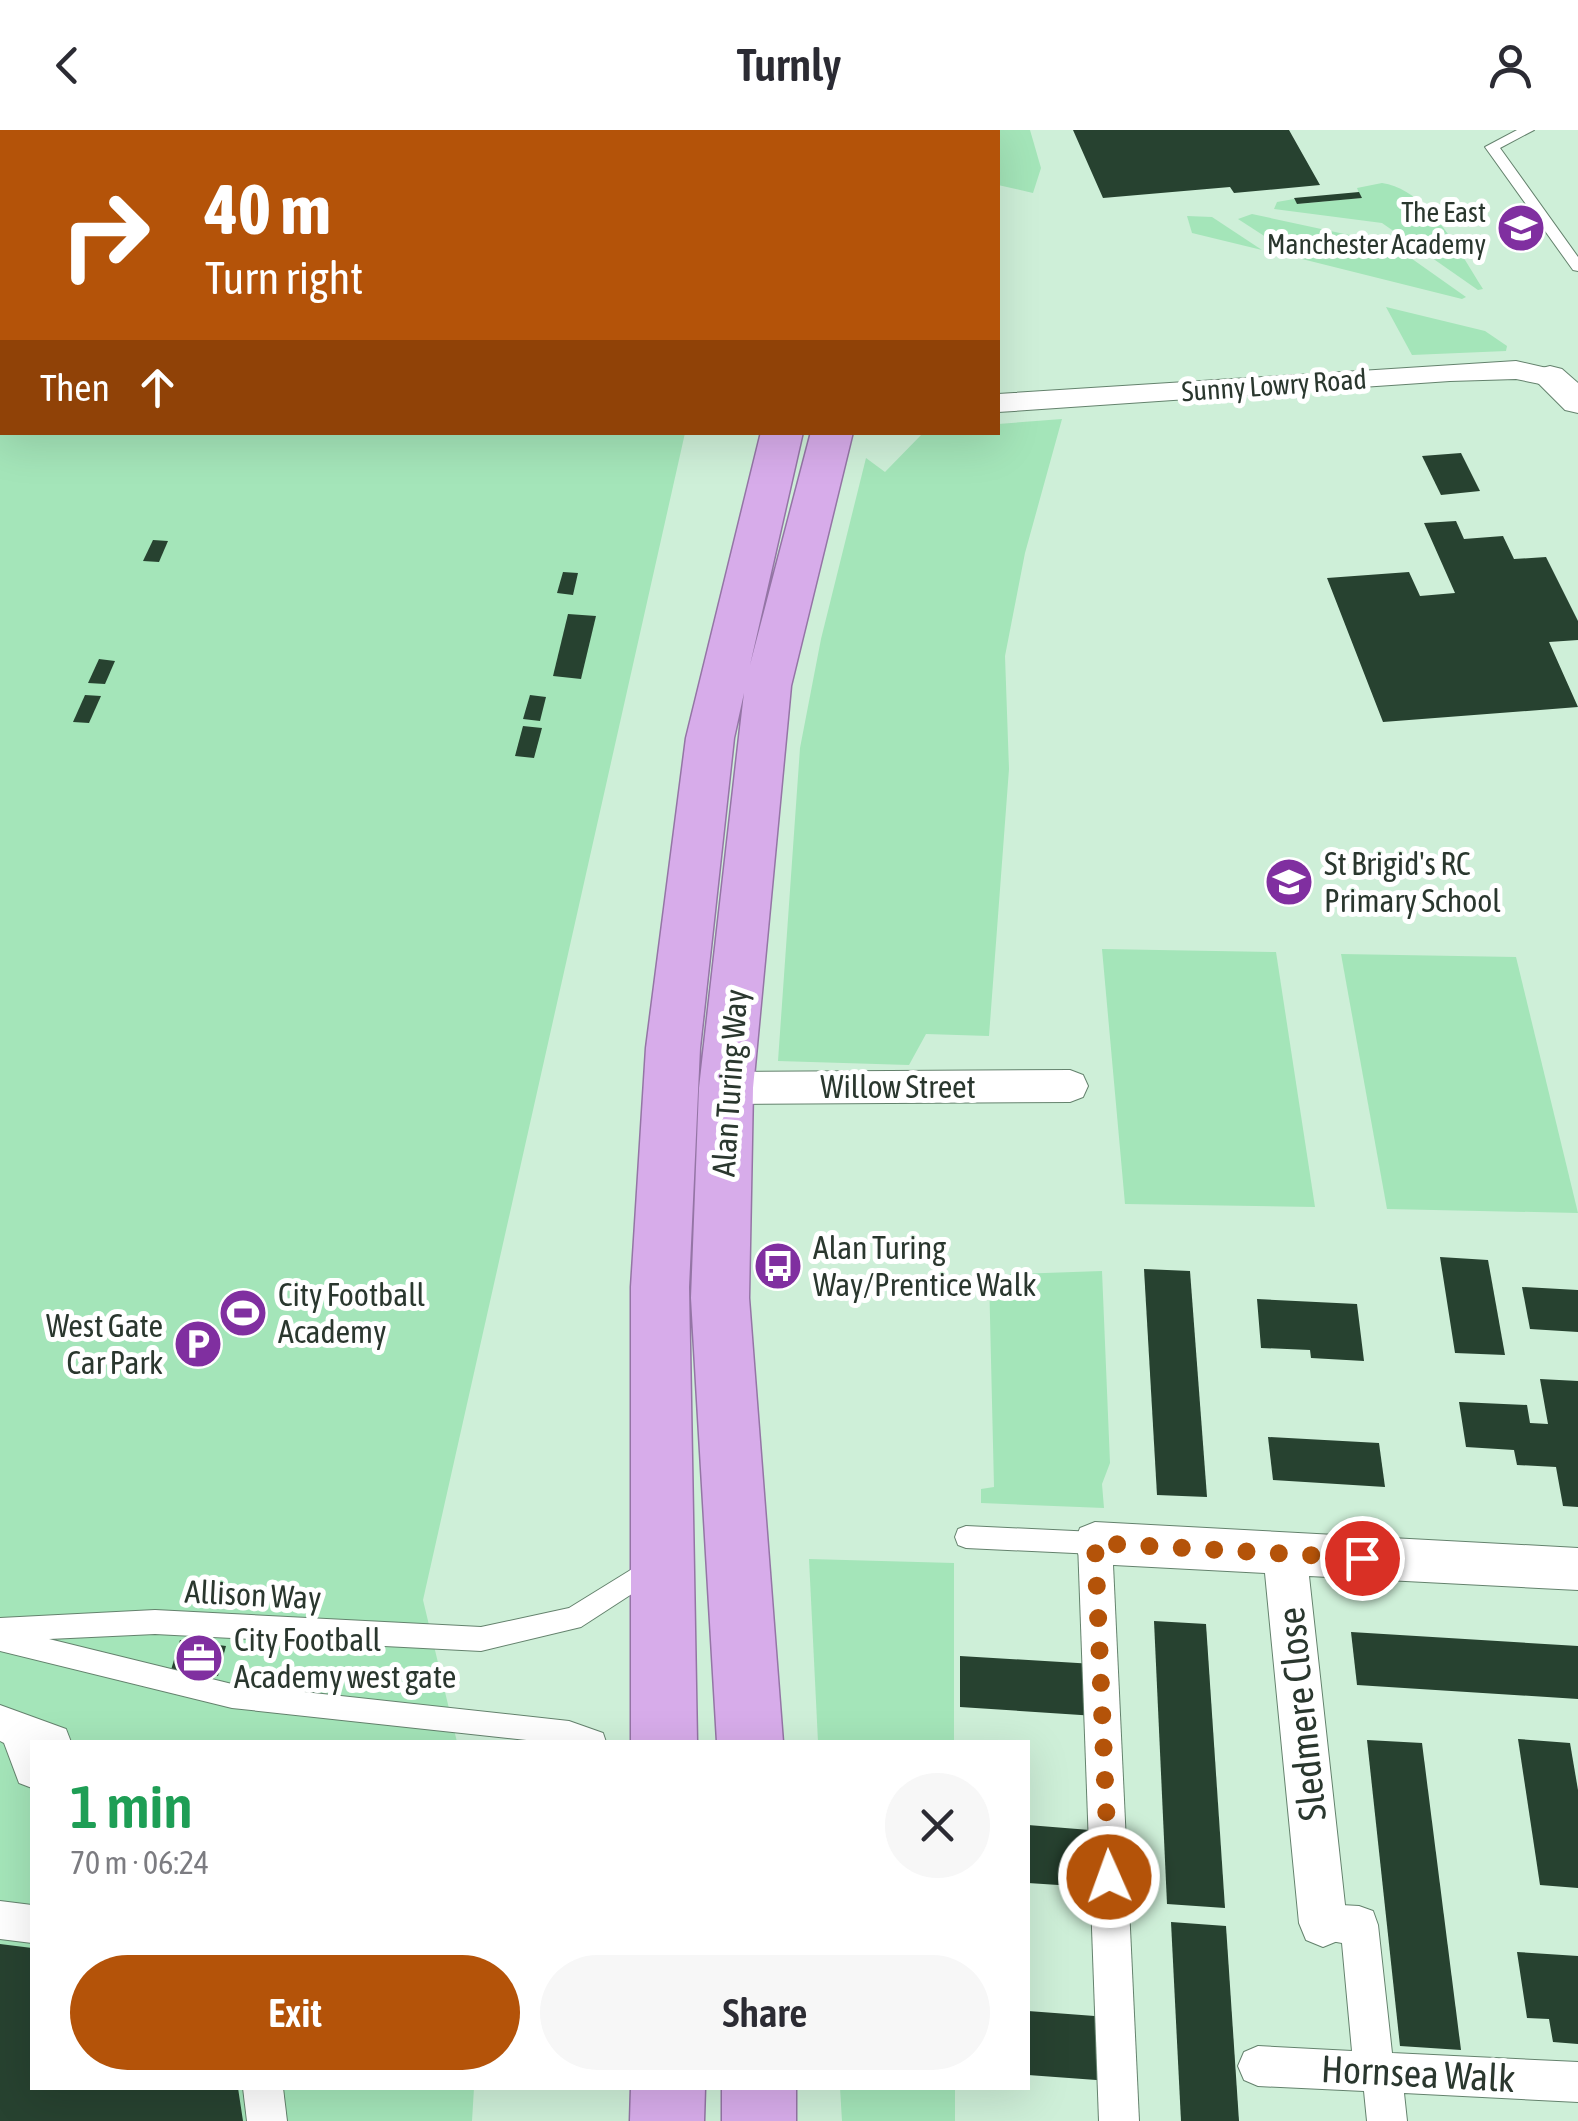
<!DOCTYPE html>
<meta charset="utf-8">
<style>
body{margin:0;font-family:"Asap Condensed",sans-serif;background:#f7f7f7;color:#2b2b33;height:100vh;display:flex;flex-direction:column;font-size:38px;white-space:nowrap}
*{box-sizing:border-box;margin:0}
p{font-size:32px;color:#7c7c81}
.icon{flex:none;width:55px;height:55px;fill:none;stroke:currentColor;stroke-width:2;stroke-linecap:round;stroke-linejoin:round}
.map{position:relative;flex:1;overflow:hidden}
.details{position:absolute;left:30px;top:1610px;width:1000px;height:350px;display:flex;flex-direction:column;background:#fff;border-radius:0px;box-shadow:0 10px 40px #0002}
.details>*{flex:none}
.banner{position:absolute;left:0px;top:0px;width:1000px;height:305px;box-shadow:0 10px 40px #0002;background:#b45309;color:#fff;overflow:hidden}
.pin{position:absolute;display:grid;place-items:center;width:85px;height:85px;color:#fff;margin:-42px;border:5px solid #fff;border-radius:50%;box-shadow:0 2px 10px #0007}
.me{position:absolute;width:110px;margin:-55px;rotate:358deg;stroke-linejoin:round;filter:drop-shadow(0 0 8px #0008)}
.turn{display:flex;align-items:center;gap:35px;height:210px;padding:0 40px;font-size:45px}
.turn .icon{width:130px;height:130px;stroke-width:2.5}
.turn b{display:block;font-size:70px;line-height:85px}
.then{display:flex;align-items:center;height:95px;padding:0 40px;background:#0003;gap:20px;font-size:38px}
.round{display:grid;place-items:center;flex:none;width:105px;height:105px;border-radius:52px;background:#f7f7f7}
.head{display:flex;align-items:center;justify-content:space-between;height:170px;padding:0 40px}
h1{font-size:60px;font-weight:600;line-height:75px;color:#1e9e55}
.action{display:flex;gap:20px;margin-top:auto;padding:20px 40px}
.action a{flex:1;height:115px;border-radius:60px;background:#b45309;color:#fff;font-size:40px;font-weight:600;line-height:115px;text-align:center}
.action a+a{background:#f7f7f7;color:#2b2b33}
header{display:flex;justify-content:space-between;align-items:center;height:130px;padding:0 40px;background:#fff;font-size:45px;font-weight:600}
.map>svg:first-child{display:block}
</style>
<header><svg class="icon" aria-label="back" viewBox="0 0 24 24"><path d="M15 5l-7 7 7 7"/></svg>Turnly<svg class="icon" aria-label="person" viewBox="0 0 24 24"><circle cx="12" cy="8" r="4"/><path d="M4 21q1-7 8-7t8 7"/></svg></header>
<div class="map">
<svg width="1578" height="1991" viewBox="0 0 1578 1991">
<rect width="100%" height="100%" fill="#ceefd8"/>
<g fill="#a4e5b9">
<polygon points="992,0 1030,0 1041,38 1033,63 998,55 998,2 990,2"/>
<path d="M1382 53C1429 60 1459 122 1483 159L1478 160 1382 93 1274 79 1277 72 1294 69 1298 74 1361 68 1357 58Z"/>
<polygon points="1252,84 1391,114 1466,167 1462,169 1298,128 1238,89"/>
<polygon points="1187,86 1212,87 1262,120 1192,103"/>
<polygon points="1386,177 1485,201 1507,216 1506,221 1412,225"/>
<polygon points="0,239 2,302 685,303 423,1470 457,1612 32,1612 32,1958 474,1958 472,1991 0,1991"/>
<polygon points="1062,289 1025,423 1005,526 1009,639 989,906 926,904 909,935 778,931 800,618 821,509 866,328 885,342 923,303 998,302 998,294"/>
<polygon points="1102,819 1276,822 1315,1077 1125,1074"/>
<polygon points="1341,824 1516,827 1578,1083 1387,1079"/>
<polygon points="1102,1141 1110,1333 1102,1354 1104,1378 981,1373 981,1359 994,1357 989,1145"/>
<polygon points="809,1429 954,1433 954,1612 818,1612"/>
<polygon points="840,1958 955,1958 955,1991 842,1991"/>
</g>
<g fill="#274230">
<polygon points="1073,0 1289,0 1320,55 1234,63 1230,57 1103,68"/>
<polygon points="1359,62 1362,68 1297,74 1294,68"/>
<polygon points="1461,323 1480,361 1441,365 1422,326"/>
<polygon points="1456,391 1464,409 1503,406 1514,429 1546,427 1578,491 1578,510 1549,512 1578,577 1383,592 1327,448 1409,442 1420,466 1455,463 1424,393"/>
<polygon points="153,410 168,411 159,432 143,431"/>
<polygon points="563,442 578,443 573,465 557,463"/>
<polygon points="568,484 596,486 581,549 553,546"/>
<polygon points="99,529 115,531 105,554 88,553"/>
<polygon points="85,565 101,566 89,593 73,592"/>
<polygon points="530,565 546,567 540,591 523,589"/>
<polygon points="523,596 542,598 534,628 515,626"/>
<polygon points="1440,1127 1488,1130 1505,1225 1455,1223"/>
<polygon points="1144,1139 1190,1141 1207,1367 1157,1365"/>
<polygon points="1522,1157 1578,1160 1578,1202 1530,1199"/>
<polygon points="1257,1169 1357,1174 1364,1231 1311,1228 1310,1220 1261,1218"/>
<polygon points="1540,1249 1578,1251 1578,1377 1563,1376 1556,1337 1517,1335 1514,1320 1466,1317 1459,1272 1527,1275 1530,1293 1548,1294"/>
<polygon points="1268,1307 1379,1313 1385,1357 1273,1350"/>
<polygon points="1154,1491 1206,1494 1225,1778 1167,1774"/>
<polygon points="1351,1502 1578,1516 1578,1569 1357,1555"/>
<polygon points="180,1510 226,1516 218,1546 171,1540"/>
<polygon points="960,1526 1094,1534 1096,1586 960,1577"/>
<polygon points="1518,1609 1570,1613 1578,1660 1578,1758 1540,1755"/>
<polygon points="1367,1610 1422,1613 1461,1920 1400,1916"/>
<polygon points="1028,1695 1102,1701 1104,1758 1028,1753"/>
<polygon points="1171,1792 1226,1796 1239,1991 1181,1991"/>
<polygon points="0,1814 32,1818 32,1958 238,1958 243,1991 0,1991"/>
<polygon points="1517,1822 1578,1826 1578,1914 1553,1912 1549,1889 1527,1888"/>
<polygon points="1028,1881 1108,1887 1110,1951 1028,1945"/>
</g>
<g fill="none" stroke-linecap="round" stroke-linejoin="round">
<g stroke="#64826d" stroke-width="2">
<g id="service">
<polygon points="1517,0 1534,0 1500,18 1578,127 1578,141 1573,140 1485,17"/>
<polygon points="966,1396 1095,1402 1103,1405 1106,1413 1103,1421 1095,1424 966,1418 958,1415 955,1407 958,1399"/>
<polygon points="650,1428 658,1431 662,1439 658,1447 581,1497 481,1521 155,1504 49,1509 232,1554 569,1591 603,1603 606,1612 545,1612 232,1578 0,1521 0,1488 155,1480 481,1497 569,1478"/>
</g>
</g>
<g stroke="#64826d" stroke-width="2">
<g id="pedestrian">
<polygon points="1095,1396 1107,1401 1112,1413 1139,1991 1099,1991 1078,1413 1083,1401"/>
<polygon points="0,1575 66,1599 71,1612 32,1612 32,1658 19,1653 4,1613 0,1611"/>
<polygon points="0,1771 32,1775 32,1813 0,1809"/>
<polygon points="1323,1774 1359,1776 1373,1781 1378,1795 1392,1923 1578,1932 1578,1972 1404,1963 1407,1991 1367,1991 1364,1961 1258,1956 1244,1950 1238,1936 1244,1922 1258,1916 1352,1921 1342,1813 1309,1807 1304,1793 1309,1779"/>
<polygon points="243,1958 283,1958 287,1991 247,1991"/>
</g>
</g>
<g stroke="#64826d" stroke-width="2">
<g id="minor">
<polygon points="1516,231 1560,241 1564,247 1560,253 1550,256 1516,249 1450,251 998,282 998,264"/>
<polygon points="1070,940 1083,945 1088,956 1083,967 1070,972 726,974 713,969 707,958 713,947 726,942"/>
<polygon points="1095,1392 1578,1418 1578,1460 1309,1446 1347,1793 1340,1810 1323,1817 1306,1810 1299,1793 1265,1443 1095,1434 1080,1428 1074,1413 1080,1398"/>
</g>
</g>
<g stroke="#64826d" stroke-width="2">
<polygon id="tertiary" points="1550,236 1562,239 1578,253 1578,283 1565,280 1532,247 1538,239"/>
</g>
<g stroke="#9475a5" stroke-width="3">
<g id="trunk">
<polygon points="761,302 803,302 750,535 811,302 853,302 791,556 753,958 749,1168 783,1612 717,1612 691,1168 699,958 744,563 734,608 700,918 689,1157 697,1612 631,1612 631,1157 646,918 686,608"/>
<polygon points="631,1958 705,1958 704,1991 630,1991"/>
<rect x="722" y="1958" width="74" height="33"/>
</g>
</g>
<use href="#service" fill="#fff" fill-rule="evenodd"/>
<use href="#pedestrian" fill="#fff" fill-rule="evenodd"/>
<use href="#minor" fill="#fff" fill-rule="evenodd"/>
<use href="#tertiary" fill="#fff" fill-rule="evenodd"/>
<use href="#trunk" fill="#d7acea" fill-rule="evenodd"/>
</g>
<g fill="none" stroke-linecap="round" stroke-linejoin="round">
<polyline stroke="#b45309" stroke-width="18" stroke-dasharray="0 32.4" points="1109,1747 1095,1413 1362,1428"/>
</g>
<defs>
<g id="school-disc" transform="scale(2.5)"><circle r="9.5" fill="#802fa0" stroke="#fff"/><path d="M0-5L7-2L0 1L-7-2ZM-4 1L0 2.5L4 1V4Q0 6-4 4Z" fill="#fff"/></g>
<g id="bus-disc" transform="scale(2.5)"><circle r="9.5" fill="#802fa0" stroke="#fff"/><path d="M-5-6H5V4H4V6H2V4H-2V6H-4V4H-5ZM-3.5-4V0h7V-4ZM-3.5 1.2v1.5H-2V1.2ZM2 1.2v1.5H3.5V1.2Z" fill="#fff"/></g>
<g id="stadium-disc" transform="scale(2.5)"><circle r="9.5" fill="#802fa0" stroke="#fff"/><path d="M0-5a6.5 5 0 1 0 0 10a6.5 5 0 1 0 0-10ZM-3.5-1.8h7v3.6h-7Z" fill="#fff"/></g>
<g id="parking-disc" transform="scale(2.5)"><circle r="9.5" fill="#802fa0" stroke="#fff"/><path d="M-3.5-5.5H1a3.5 3.5 0 0 1 0 7H-1V5.5H-3.5ZM-1-3.4V-.6H.8a1.4 1.4 0 0 0 0-2.8Z" fill="#fff"/></g>
<g id="office-disc" transform="scale(2.5)"><circle r="9.5" fill="#802fa0" stroke="#fff"/><path d="M-6-3h4V-5.5h4V-3h4V5H-6ZM-1-4.5V-3h2v-1.5ZM-6 0V1H6V0Z" fill="#fff"/></g>
</defs>
<g fill-rule="evenodd">
<use href="#school-disc" x="1521" y="98"/>
<use href="#school-disc" x="1289" y="752"/>
<use href="#bus-disc" x="778" y="1136"/>
<use href="#stadium-disc" x="243" y="1183"/>
<use href="#parking-disc" x="198" y="1214"/>
<use href="#office-disc" x="199" y="1528"/>
</g>
<g text-anchor="middle" stroke-width="10" stroke-linejoin="round" paint-order="stroke">
<g font-size="28" fill="#2a372e" stroke="#fff" text-anchor="end">
<text x="1486" y="92">The East<tspan x="1486" dy="32">Manchester Academy</tspan></text>
</g>
<g font-size="28" fill="#2a372e" stroke="#fff">
<text transform="translate(1274 255) rotate(-4)" y="10">Sunny Lowry Road</text>
</g>
<g font-size="32" fill="#2a372e" stroke="#fff" text-anchor="start">
<text x="1324" y="745">St Brigid's RC<tspan x="1324" dy="37">Primary School</tspan></text>
<text x="813" y="1129">Alan Turing<tspan x="813" dy="37">Way/Prentice Walk</tspan></text>
<text x="278" y="1176">City Football<tspan x="278" dy="37">Academy</tspan></text>
<text x="163" y="1207" text-anchor="end">West Gate<tspan x="163" dy="37">Car Park</tspan></text>
<text x="234" y="1521">City Football<tspan x="234" dy="37">Academy west gate</tspan></text>
</g>
<g font-size="32" fill="#2a372e" stroke="#fff">
<text transform="translate(730 953) rotate(-86)" y="11">Alan Turing Way</text>
<text x="898" y="968">Willow Street</text>
<text transform="translate(253 1465) rotate(3)" y="11">Allison Way</text>
</g>
<g font-size="38" fill="#2a372e" stroke="#fff">
<text transform="translate(1302 1584) rotate(-96)" y="13">Sledmere Close</text>
<text transform="translate(1418 1944) rotate(3)" y="13">Hornsea Walk</text>
</g>
</g>
</svg>
<div class="pin" style="left:1362px;top:1428px;background:#d93025"><svg class="icon" aria-label="arrive" viewBox="0 0 24 24"><path d="M6 21V4h12l-3 4 3 4H6"/></svg></div>
<svg class="me" style="left:1109px;top:1747px" viewBox="-20 -20 40 40"><circle r="17" fill="#b45309" stroke="#fff" stroke-width="3"/><path d="M0-11L8 9 0 5-8 9z" fill="#fff"/></svg>
<div class="banner">
<div class="turn"><svg class="icon" aria-label="right" viewBox="0 0 24 24"><path d="M7 20v-9h11M14 6l5 5-5 5"/></svg><div><b>40 m</b>Turn right</div></div>
<div class="then">Then<svg class="icon" aria-label="ahead" viewBox="0 0 24 24"><path d="M12 20V5M6 11l6-6 6 6"/></svg></div>
</div>
<section class="details">
<div class="head"><div><h1>1 min</h1><p>70 m · 06:24</p></div><a class="round"><svg class="icon" aria-label="close" viewBox="0 0 24 24"><path d="M6 6l12 12M18 6L6 18"/></svg></a></div>
<div class="action"><a>Exit</a><a>Share</a></div>
</section>
</div>
